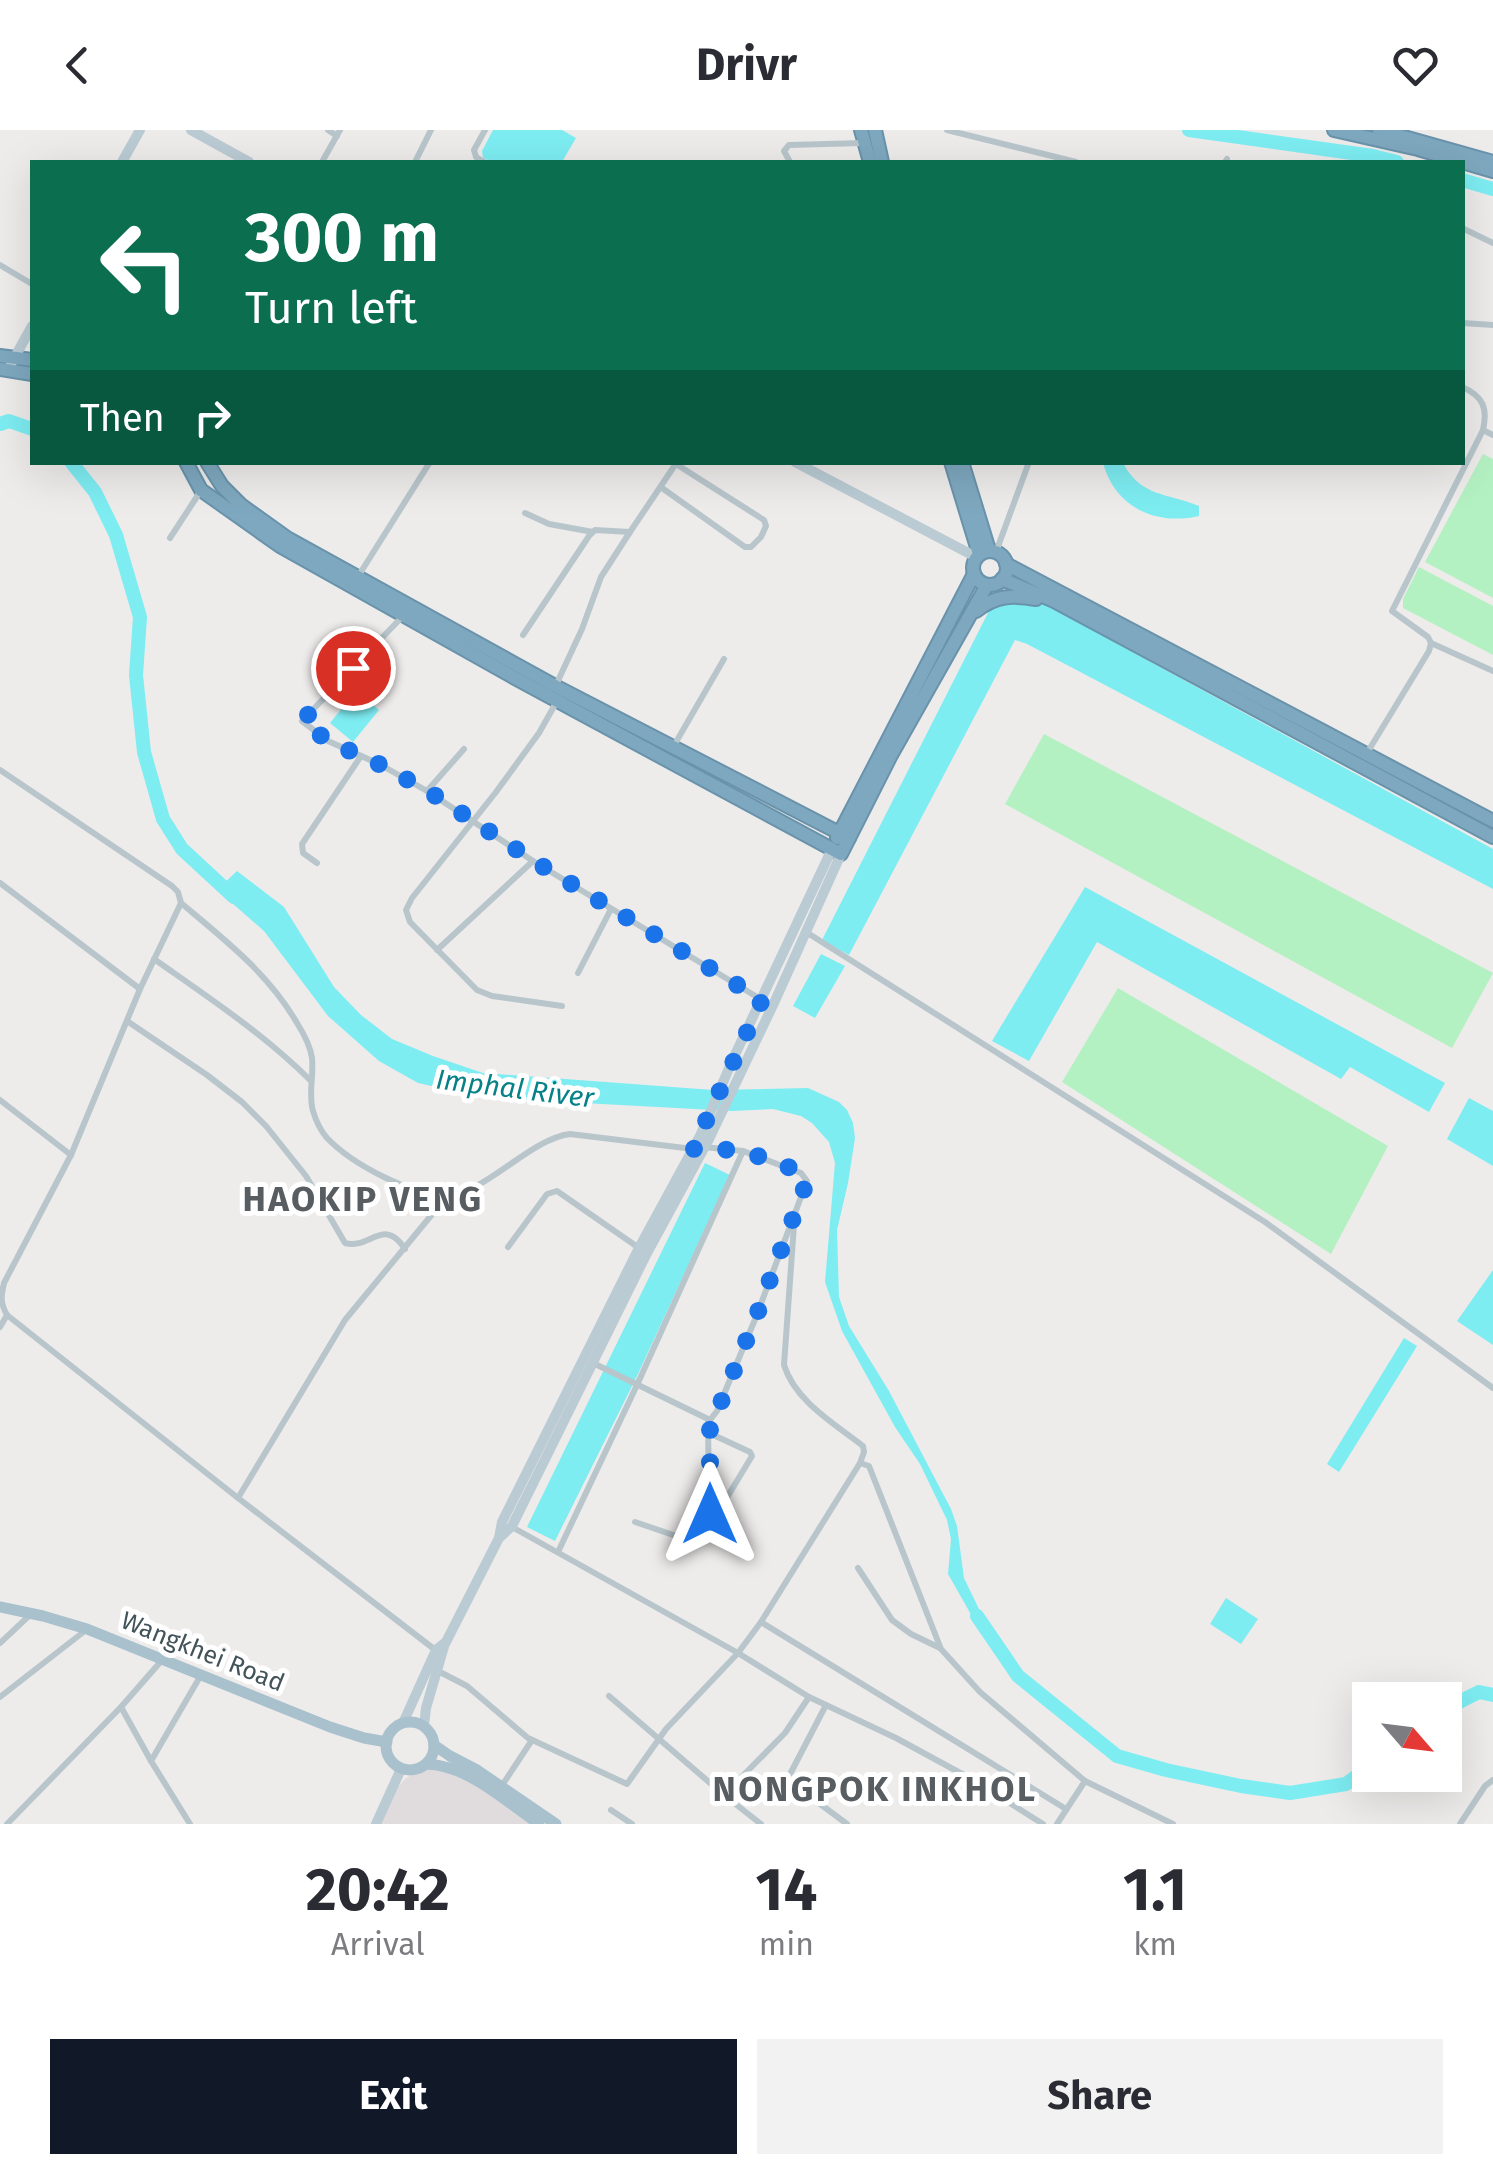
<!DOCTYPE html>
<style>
body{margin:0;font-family:"Fira Sans",sans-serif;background:#f2f2f3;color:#2b2b33;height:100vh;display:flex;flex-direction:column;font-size:38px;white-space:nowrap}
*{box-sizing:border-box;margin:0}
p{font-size:32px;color:#7c7c81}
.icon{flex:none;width:55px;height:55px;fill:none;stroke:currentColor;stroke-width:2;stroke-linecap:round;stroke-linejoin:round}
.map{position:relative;height:1694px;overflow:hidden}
.drawer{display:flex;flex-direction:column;background:#fff;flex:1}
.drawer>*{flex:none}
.hud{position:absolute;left:30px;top:30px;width:1435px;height:305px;border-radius:0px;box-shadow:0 10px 40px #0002;background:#0b6e4f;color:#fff;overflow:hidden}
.needle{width:65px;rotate:118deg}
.controls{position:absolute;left:1352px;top:1552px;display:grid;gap:20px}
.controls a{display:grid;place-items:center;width:110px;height:110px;border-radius:0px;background:#fff;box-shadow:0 10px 40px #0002;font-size:50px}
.pin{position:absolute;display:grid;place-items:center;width:85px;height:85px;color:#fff;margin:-42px;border:5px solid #fff;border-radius:50%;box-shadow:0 2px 10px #0007}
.me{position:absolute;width:110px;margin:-55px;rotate:0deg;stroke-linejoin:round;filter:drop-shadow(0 0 8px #0008)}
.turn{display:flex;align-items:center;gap:35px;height:210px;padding:0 50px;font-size:45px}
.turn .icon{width:130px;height:130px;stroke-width:2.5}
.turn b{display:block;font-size:70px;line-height:85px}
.then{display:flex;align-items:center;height:95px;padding:0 50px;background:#0003;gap:20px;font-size:38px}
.eta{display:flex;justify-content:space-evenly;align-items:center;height:170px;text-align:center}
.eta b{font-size:60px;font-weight:700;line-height:70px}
.button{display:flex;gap:20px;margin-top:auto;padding:20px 50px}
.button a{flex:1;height:115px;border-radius:0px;background:#111827;color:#fff;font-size:40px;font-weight:700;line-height:115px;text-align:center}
.button a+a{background:#f2f2f3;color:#2b2b33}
header{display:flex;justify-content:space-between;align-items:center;height:130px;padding:0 50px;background:#fff;font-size:45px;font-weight:700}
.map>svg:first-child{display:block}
</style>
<header><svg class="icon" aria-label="back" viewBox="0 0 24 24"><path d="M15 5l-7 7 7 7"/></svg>Drivr<svg class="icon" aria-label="heart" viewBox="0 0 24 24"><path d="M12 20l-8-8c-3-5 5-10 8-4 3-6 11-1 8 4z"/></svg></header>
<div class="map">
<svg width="1493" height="1694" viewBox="0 0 1493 1694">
<rect width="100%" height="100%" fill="#eeebeb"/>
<polygon fill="#e0dcde" points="426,1634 445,1635 539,1694 378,1694 385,1673 404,1650"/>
<g fill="#b4f1c2">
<polygon points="1483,324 1493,329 1493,468 1425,432"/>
<polygon points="1419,437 1493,476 1493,525 1403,478 1403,469"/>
<polygon points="1044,604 1493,843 1452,918 1005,674"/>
<polygon points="1118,858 1388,1016 1331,1124 1062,952"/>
</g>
<g fill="#7dedf2">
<polygon points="493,0 562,0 576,8 562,32 492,32 483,28 482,21"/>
<path d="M1103 333H1123C1141 367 1167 363 1199 376V386C1155 396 1115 377 1103 333Z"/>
<polygon points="1031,470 1043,473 1493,719 1493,759 1027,514 1015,510 849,825 822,810 992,475"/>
<polygon points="356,561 379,580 353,612 330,593"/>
<polygon points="237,741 284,777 334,857 361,885 392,909 433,926 483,943 713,960 808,958 839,972 847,980 853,993 855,1008 848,1053 837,1100 839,1167 849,1196 889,1261 951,1379 957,1396 964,1448 991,1504 973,1488 948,1444 951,1409 947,1390 920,1334 895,1297 842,1201 825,1152 835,1033 829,1012 812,993 801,986 773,979 732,981 508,969 458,962 418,953 379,931 328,886 264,801 217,760"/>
<polygon points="1085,757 1445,953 1429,982 1350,937 1341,949 1097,812 1029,931 992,911"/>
<polygon points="821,824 845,836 815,888 793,876"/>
<polygon points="1469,968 1493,981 1493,1036 1447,1009"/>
<polygon points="705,1033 730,1045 637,1246 555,1411 527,1397"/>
<polygon points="1493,1140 1493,1215 1457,1191"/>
<polygon points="1404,1208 1417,1216 1339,1342 1327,1334"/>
<polygon points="1226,1468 1258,1489 1241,1514 1210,1494"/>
</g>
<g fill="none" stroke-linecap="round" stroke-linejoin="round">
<g stroke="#7dedf2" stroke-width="14">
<polyline points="1189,0 1373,26 1397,32"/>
<polyline points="1462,50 1493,59"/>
<polyline points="0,294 9,291 32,299"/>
<polyline points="71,332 95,362 116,405 140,487 136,545 144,622 163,689 182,719 234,767"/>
<polyline points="977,1486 1018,1546 1117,1626 1166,1640 1241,1656 1290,1663 1346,1654 1370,1636"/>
<polyline points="1445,1579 1479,1562 1493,1565"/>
</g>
<g stroke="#6993ab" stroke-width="16">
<g id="highway">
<polyline points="861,0 870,32"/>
<polyline points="875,0 882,32"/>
<polyline points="1334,0 1418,19 1493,41"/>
<polyline points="1379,0 1493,32"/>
<polyline points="0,226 32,230"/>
<polyline points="0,239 32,244"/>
<polyline points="186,332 201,360 280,416 515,548 841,724 891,625 987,455"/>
<polyline points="207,332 222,356 241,375 287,408 555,556 849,708"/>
<polyline points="951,332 979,424"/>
<polyline points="962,332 989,420"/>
<circle cx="990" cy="438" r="17"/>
<polyline points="1006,434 1493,691"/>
<polyline points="1002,449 1054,471 1493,707"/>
<path d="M976 481C996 465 1012 465 1036 469"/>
<polyline points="837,708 974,444"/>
</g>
</g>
<g stroke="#b8c6cc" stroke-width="6">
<polyline points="328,0 337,6"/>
<polyline points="947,0 1076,32"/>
<polyline points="322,32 340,0"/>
<polyline points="415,32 431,0"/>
<polyline points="484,32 476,27 474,20 485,0"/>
<polyline points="790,32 784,21 789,15 863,13"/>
<polyline points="1225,32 1227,29"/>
<polyline points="1462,98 1493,113"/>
<polyline points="0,135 32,154"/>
<polyline points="1462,193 1493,195"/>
<polyline points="1483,300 1493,305"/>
<polyline points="662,358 745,417 751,417 761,407 766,396 764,390 676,334"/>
<polyline points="525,383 549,394 593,402"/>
<polyline points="170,408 200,362"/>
<polyline points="996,422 1029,332"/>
<polyline points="359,445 430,332"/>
<polyline points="402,487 302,591 328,611 379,634 427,661 533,731 762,870"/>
<polyline points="523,505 589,406 595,400 630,402 677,332"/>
<polyline points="1431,513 1493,541"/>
<polyline points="556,555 582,499 601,447 630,402"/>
<polyline points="557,571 539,603 496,662 412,768 406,780 410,792 477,860 492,866 562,876"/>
<polyline points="672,619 724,529"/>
<path d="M1367 623 1429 521 1431 513 1428 507 1392 481 1483 300C1488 278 1483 266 1462 257"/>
<path d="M0 640 172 756 178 762 181 773 140 859 71 1025 4 1153C1 1166 0 1173 7 1185L238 1368 438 1522"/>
<polyline points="427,661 464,619"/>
<polyline points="317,733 303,723 302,714 361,626"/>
<polyline points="0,753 140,859"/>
<path d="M181 773C224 809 269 844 297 893 304 904 310 915 312 928 314 946 308 964 313 981 316 991 320 1000 327 1008 352 1034 413 1067 449 1065 487 1062 530 1009 570 1004L693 1019 704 1017 743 1021"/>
<polyline points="806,802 1265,1092 1493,1258"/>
<polyline points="437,820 533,731"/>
<path d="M154 829C208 867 264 904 311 951"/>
<polyline points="578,843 611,779"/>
<path d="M127 891 207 945 242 972 266 996 306 1046 345 1113C370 1120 384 1086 405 1119"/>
<polyline points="0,970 71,1025"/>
<path d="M794 1095 784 1235C795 1271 835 1294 863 1316L864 1322 860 1333"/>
<polyline points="508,1117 547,1064 557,1061 639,1118"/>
<polyline points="0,1197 7,1185"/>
<polyline points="593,1233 708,1289 709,1383 714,1386 717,1384 752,1326 750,1322 709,1303"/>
<polyline points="238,1368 345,1190 448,1065"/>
<polyline points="635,1392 679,1407 692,1392 709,1383"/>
<polyline points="512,1397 738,1523 809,1567 896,1608 975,1651 1043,1694"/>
<polyline points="558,1422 637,1255 743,1021 801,1043 807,1051 756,1187 717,1281 710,1290"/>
<polyline points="858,1438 892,1490 911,1504 940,1518"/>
<polyline points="761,1492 1066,1679"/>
<polyline points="0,1513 31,1484"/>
<polyline points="438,1541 467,1556 528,1608 627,1654 666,1599 738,1523 761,1492 860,1333 869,1336 941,1519 980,1562 1085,1651"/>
<polyline points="609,1566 724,1665 761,1694"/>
<polyline points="0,1567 86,1500"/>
<polyline points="826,1575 788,1648 789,1651 847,1694"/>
<polyline points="121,1577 151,1631"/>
<polyline points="501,1657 532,1610"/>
<polyline points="724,1665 785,1603 809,1567"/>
<polyline points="611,1680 632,1694"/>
<polyline points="7,1694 121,1577 163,1529"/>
<polyline points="190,1694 151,1631 201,1545"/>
<polyline points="1057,1694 1085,1651 1173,1694"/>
<polyline points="1460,1694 1485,1656 1493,1650"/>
</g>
<g stroke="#bacbd4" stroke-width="10">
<polyline points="191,0 249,32"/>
<polyline points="122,32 140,0"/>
<polyline points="11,234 32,196"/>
<polyline points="795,332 976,427"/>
<polyline points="499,1408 512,1396 647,1123 709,1009 774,873 841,724"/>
<polyline points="403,1593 436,1520 446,1512 499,1408 502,1392 639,1118 700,1006 733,929 832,719"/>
<polyline points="424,1596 426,1578 445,1513"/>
<polyline points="376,1694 401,1639"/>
</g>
<g stroke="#a8c1cd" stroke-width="11">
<polyline points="0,1477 43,1486 87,1499 330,1597 364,1608 387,1612"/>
<circle cx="410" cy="1616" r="24"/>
<polyline points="434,1615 450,1626 477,1640 556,1694"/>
<path d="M426 1634C468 1635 505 1671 539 1694"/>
</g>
<use href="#highway" stroke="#7ea8bf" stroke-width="12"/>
</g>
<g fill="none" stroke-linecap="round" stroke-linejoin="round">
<path stroke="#1a73e8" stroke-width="18" stroke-dasharray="0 32.4" d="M353 538 302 591 328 611 379 634 428 661 534 731 762 870 693 1019C719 1014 793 1030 807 1051L756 1187 717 1282 710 1290V1384"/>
</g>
<g text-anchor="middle" stroke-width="10" stroke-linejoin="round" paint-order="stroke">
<g font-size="25" fill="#42535a" stroke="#fff">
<text transform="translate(203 1521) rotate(22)" y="9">Wangkhei Road</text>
</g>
<g font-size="28" font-style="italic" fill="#058187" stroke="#fff">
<text transform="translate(515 958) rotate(7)" y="10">Imphal River</text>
</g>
<g font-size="35" font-weight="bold" letter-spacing="2.5" fill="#575d61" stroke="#fff">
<text x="363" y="1081">HAOKIP VENG</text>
<text x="875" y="1671">NONGPOK INKHOL</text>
</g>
</g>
</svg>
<div class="controls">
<a><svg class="needle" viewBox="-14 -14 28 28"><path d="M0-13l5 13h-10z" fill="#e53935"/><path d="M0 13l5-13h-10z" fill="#7c7c81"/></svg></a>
</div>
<div class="pin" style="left:353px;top:538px;background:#d93025"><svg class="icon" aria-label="arrive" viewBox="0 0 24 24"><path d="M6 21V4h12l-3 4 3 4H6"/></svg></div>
<svg class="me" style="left:710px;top:1384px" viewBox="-20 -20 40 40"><path d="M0-17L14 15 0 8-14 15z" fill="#1a73e8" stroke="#fff" stroke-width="4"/></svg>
<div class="hud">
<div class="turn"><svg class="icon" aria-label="left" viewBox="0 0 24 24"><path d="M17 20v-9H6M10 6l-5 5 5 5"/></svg><div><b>300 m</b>Turn left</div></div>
<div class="then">Then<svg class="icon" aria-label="right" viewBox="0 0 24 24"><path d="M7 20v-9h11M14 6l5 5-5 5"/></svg></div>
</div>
</div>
<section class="drawer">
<div class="eta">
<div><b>20:42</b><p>Arrival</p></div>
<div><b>14</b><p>min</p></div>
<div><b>1.1</b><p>km</p></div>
</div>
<div class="button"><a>Exit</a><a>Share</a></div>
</section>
